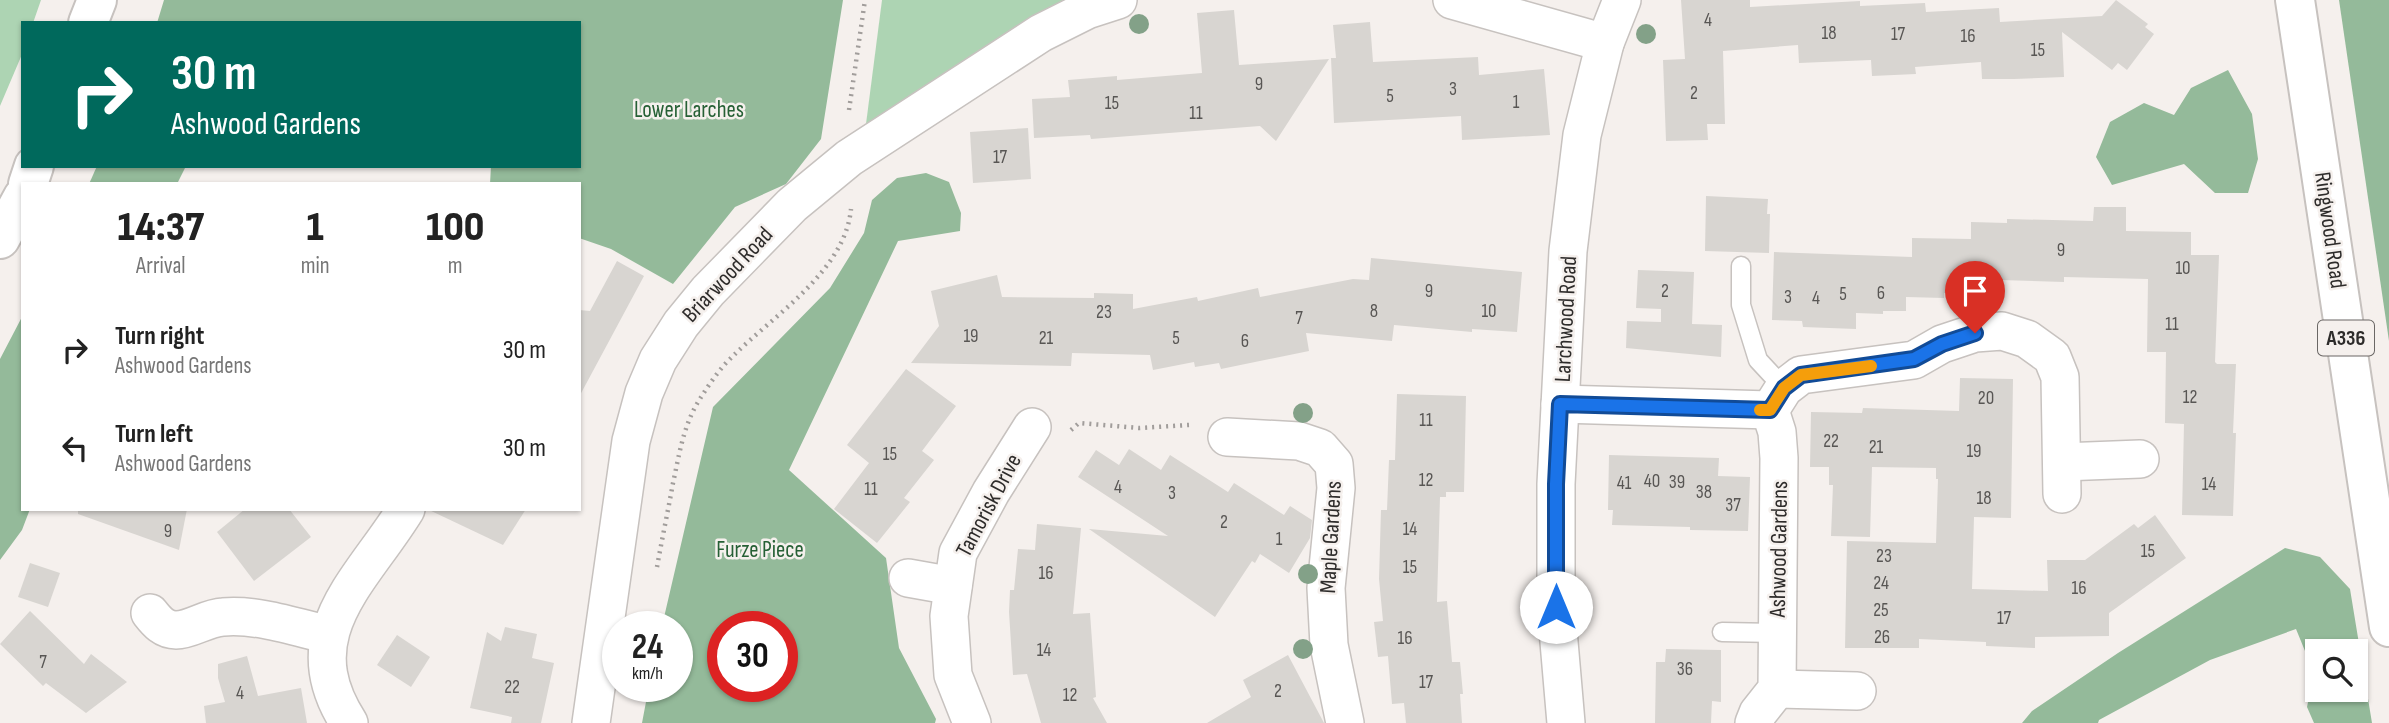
<!DOCTYPE html>
<style>
body{margin:0;font-family:"Sofia Sans Condensed",sans-serif;background:#f2f2f2;color:#222;height:100vh;display:flex;flex-direction:column;font-size:26px;white-space:nowrap}
*{box-sizing:border-box;margin:0}
p{font-size:23px;color:#767676}
.icon{flex:none;width:38px;height:38px;fill:none;stroke:currentColor;stroke-width:2;stroke-linecap:round;stroke-linejoin:round}
.map{position:relative;flex:1;overflow:hidden}
.sheet{position:absolute;left:21px;top:182px;width:560px;height:329px;display:flex;flex-direction:column;background:#fff;border-radius:0px;box-shadow:0 2px 5px #0004}
.sheet>*{flex:none}
.hud{position:absolute;left:21px;top:21px;width:560px;height:147px;border-radius:0px;box-shadow:0 2px 5px #0004;background:#00695c;color:#fff;overflow:hidden}
.tools{position:absolute;left:2305px;top:639px;display:grid;gap:14px}
.tools a{display:grid;place-items:center;width:63px;height:63px;border-radius:0px;background:#fff;box-shadow:0 2px 5px #0004;font-size:35px}
.speed{position:absolute;left:602px;top:611px;display:flex;gap:14px;font-size:35px;font-weight:700;text-align:center}
.speed>*{display:grid;place-content:center;width:91px;height:91px;border-radius:50%;background:#fff;box-shadow:0 2px 5px #0004;line-height:1}
.speed small{font-size:18px;font-weight:400}
.speed .limit{border:10px solid #d22;background:#fff;color:#111}
.pin{position:absolute;display:grid;place-items:center;width:60px;height:60px;color:#fff;margin:-72px -30px;border-radius:50% 50% 50% 0;rotate:-45deg;box-shadow:0 0 7px #0007}
.pin .icon{rotate:45deg}
.me{position:absolute;width:77px;margin:-38px;rotate:0deg;stroke-linejoin:round;filter:drop-shadow(0 0 5px #0008)}
.turn{display:flex;align-items:center;gap:24px;height:147px;padding:0 35px;font-size:32px}
.turn .icon{width:91px;height:91px;stroke-width:2.5}
.turn b{display:block;font-size:49px;line-height:60px}
.eta{display:flex;justify-content:space-evenly;align-items:center;height:119px;text-align:center}
.eta b{font-size:42px;font-weight:800;line-height:49px}
ul{padding:0;list-style:none}
li{display:flex;align-items:center;gap:21px;height:98px;padding:0 35px}
li div{flex:1}
li b{display:block;font-size:26px}
li em{font-style:normal}
.map>svg:first-child{display:block}
</style>
<div class="map">
<svg width="2389" height="723" viewBox="0 0 2389 723">
<rect width="100%" height="100%" fill="#f5f0ed"/>
<g fill="#add4b3">
<polygon points="0,0 41,0 33,23 23,23 23,52 0,106"/>
<polygon points="882,0 1066,0 955,71 866,124"/>
</g>
<g fill="#94ba9a" fill-rule="evenodd">
<polygon points="164,0 843,0 821,139 786,184 735,207 673,284 611,249 579,238 579,184 490,184 491,166 579,166 579,23 157,23"/>
<polygon points="2339,0 2389,0 2389,341"/>
<polygon points="2228,70 2252,114 2258,159 2248,193 2215,193 2184,164 2112,185 2096,157 2110,122 2144,103 2174,115 2191,88"/>
<polygon points="97,166 186,166 177,184 89,184"/>
<path d="M926 173 949 182 961 213 960 231 898 241 789 470 886 558 899 648 936 719 935 723H642L649 686H677V626H662L713 407 830 288 864 233 872 200 897 178ZM782 626V686H723V626Z"/>
<polygon points="23,315 23,509 30,509 22,530 0,560 0,359"/>
<path d="M2285 548 2320 557 2350 589 2372 723H2314L2307 707 2314 673 2296 629 2210 660 2099 720 2098 723H2022L2032 711 2118 653ZM2356 651V690H2317V651Z"/>
</g>
<g fill="#d8d5d1">
<polygon points="1681,0 1750,0 1750,7 1860,1 1860,6 1925,3 1926,12 1999,8 2000,22 2102,16 2116,0 2148,24 2145,27 2154,34 2127,70 2118,63 2112,70 2062,32 2064,77 2014,79 1982,79 1981,62 1915,67 1916,74 1872,76 1871,60 1799,63 1798,45 1723,51 1725,124 1707,124 1708,140 1666,141 1663,60 1685,59"/>
<polygon points="1234,10 1239,65 1329,59 1276,141 1260,126 1091,139 1090,135 1034,138 1032,99 1070,97 1068,80 1117,76 1117,80 1202,73 1197,13"/>
<polygon points="1370,22 1373,62 1478,57 1479,75 1544,69 1550,135 1462,140 1461,116 1334,123 1331,58 1336,58 1333,25"/>
<polygon points="1028,128 1031,179 973,183 970,132"/>
<polygon points="1706,196 1768,199 1767,214 1770,214 1769,253 1705,251"/>
<polygon points="2094,207 2126,207 2126,231 2191,232 2191,255 2219,255 2215,362 2217,364 2236,364 2233,433 2236,433 2233,516 2182,515 2184,424 2165,423 2166,352 2147,352 2148,279 2064,277 2064,282 1966,279 1965,294 1944,293 1944,298 1906,297 1906,311 1883,311 1883,314 1856,313 1856,329 1803,327 1802,321 1772,320 1774,252 1912,257 1912,238 1971,239 1971,222 2007,223 2007,219 2093,221"/>
<polygon points="1371,258 1522,272 1517,332 1472,329 1472,332 1394,325 1392,341 1306,333 1309,351 1221,369 1219,363 1195,367 1194,362 1153,370 1150,355 1072,353 1071,366 911,363 939,326 931,291 997,275 1002,297 1094,298 1094,293 1133,294 1133,309 1197,297 1198,301 1258,288 1260,297 1353,279 1369,280"/>
<polygon points="617,261 644,276 579,397 579,310 590,311"/>
<polygon points="1638,270 1694,272 1692,324 1722,325 1721,357 1626,348 1627,321 1661,322 1661,309 1636,308"/>
<polygon points="906,369 956,406 922,451 934,460 904,498 910,502 877,543 834,509 869,463 847,445"/>
<polygon points="1960,378 2013,379 2011,518 1974,517 1972,589 2048,591 2047,560 2085,560 2134,524 2138,528 2155,515 2186,558 2109,613 2109,636 2035,637 2035,648 1986,646 1986,642 1919,639 1919,648 1845,648 1847,541 1936,543 1938,479 1936,479 1936,468 1872,467 1870,537 1831,536 1833,485 1829,485 1829,467 1810,467 1811,412 1862,413 1863,408 1959,411"/>
<polygon points="1397,394 1466,396 1464,492 1446,492 1446,497 1440,497 1437,602 1447,601 1452,662 1460,662 1463,694 1460,694 1462,723 1406,723 1404,703 1392,704 1388,656 1378,657 1374,622 1383,621 1379,579 1381,510 1387,510 1389,460 1395,460"/>
<polygon points="1129,449 1161,470 1170,455 1228,492 1234,483 1284,515 1290,506 1312,520 1310,538 1289,573 1260,554 1255,563 1252,561 1215,617 1089,529 1168,536 1078,477 1096,450 1119,465"/>
<polygon points="1609,455 1719,458 1718,476 1750,477 1748,531 1690,530 1690,527 1612,525 1613,510 1608,510"/>
<polygon points="78,509 187,509 179,550 78,514"/>
<polygon points="245,509 289,509 311,537 254,581 217,532"/>
<polygon points="427,509 526,509 503,545"/>
<polygon points="1037,524 1081,528 1073,614 1090,613 1096,697 1093,698 1107,723 1041,723 1027,674 1013,675 1009,612 1010,590 1014,590 1018,549 1035,550"/>
<polygon points="30,563 60,573 48,607 18,597"/>
<polygon points="30,611 84,664 91,654 127,682 86,713 46,683 43,686 0,644"/>
<polygon points="505,627 537,634 532,658 554,663 541,723 511,723 512,717 470,708 487,632 501,641"/>
<polygon points="397,635 430,657 411,687 377,665"/>
<polygon points="1666,649 1721,650 1721,702 1712,701 1711,723 1655,723 1656,662 1665,662"/>
<polygon points="1288,655 1324,723 1207,723 1251,697 1243,680"/>
<polygon points="247,656 258,696 301,688 307,723 206,723 204,706 225,702 218,678 218,664"/>
</g>
<g fill="none" stroke-linecap="round" stroke-linejoin="round">
<g stroke="#c7c2bf" stroke-width="21">
<g id="service">
<polyline points="1741,266 1741,305 1758,360 1784,388"/>
<polyline points="1722,632 1777,633"/>
</g>
</g>
<g stroke="#c7c2bf" stroke-width="40">
<g id="minor">
<polyline points="1452,0 1605,43"/>
<polyline points="1560,404 1770,410 1784,388 1801,375 1914,360 1942,344 1975,333 2002,331 2027,339 2052,357 2060,377 2062,494"/>
<polyline points="1227,437 1299,441 1320,448 1334,464 1336,488 1326,588 1329,645 1345,723"/>
<polyline points="2062,462 2140,459"/>
<polyline points="908,578 953,586"/>
<path d="M150 613C157 622 164 630 176 630 191 630 206 618 223 617 258 614 295 627 329 635"/>
<polyline points="1777,689 1857,691"/>
<path d="M349 723C291 634 362 581 406 509"/>
<polyline points="591,723 631,441 644,393 658,360 681,324 708,291 792,205 849,158 1041,33 1087,10 1118,0"/>
<polyline points="972,723 953,675 949,616 958,553 991,492 1032,427"/>
<polyline points="1566,723 1556,607 1556,484 1568,251 1582,135 1605,43 1622,0"/>
<polyline points="1754,723 1758,713 1777,689 1779,458 1777,432 1770,410"/>
</g>
</g>
<g stroke="#c7c2bf" stroke-width="42">
<g id="primary">
<polyline points="2295,0 2389,627"/>
<polyline points="88,23 97,0"/>
<polyline points="28,184 34,166"/>
<polyline points="0,239 23,197"/>
</g>
</g>
<g stroke="#a19d9b" stroke-width="4.5" stroke-dasharray="2 5" stroke-linecap="butt">
<polyline points="849,110 865,0"/>
<polyline points="1071,430 1079,423 1139,428 1189,425"/>
<path d="M657 567C662 539 668 511 673 483 679 456 683 427 698 402 708 386 719 369 733 356 774 315 845 271 851 209"/>
</g>
<use href="#service" stroke="#fff" stroke-width="18"/>
<use href="#minor" stroke="#fff" stroke-width="37"/>
<use href="#primary" stroke="#fff" stroke-width="38"/>
</g>
<g fill="#83a188">
<circle cx="1139" cy="24" r="10"/>
<circle cx="1646" cy="34" r="10"/>
<circle cx="1303" cy="413" r="10"/>
<circle cx="1308" cy="574" r="10"/>
<circle cx="1303" cy="649" r="10"/>
</g>
<g fill="none" stroke-linecap="round" stroke-linejoin="round">
<g stroke="#114b97" stroke-width="18">
<polyline id="route" points="1556,607 1556,484 1560,404 1770,410 1784,388 1801,375 1914,359 1942,344 1975,333"/>
</g>
<use href="#route" stroke="#1a73e8" stroke-width="12"/>
<polyline stroke="#f59e0b" stroke-width="12" points="1760,410 1770,410 1784,388 1801,375 1871,366"/>
</g>
<g text-anchor="middle" stroke-width="5" stroke-linejoin="round" paint-order="stroke">
<g font-size="19" fill="#585654">
<text x="1708" y="26">4</text>
<text x="1829" y="39">18</text>
<text x="1898" y="40">17</text>
<text x="1968" y="42">16</text>
<text x="2038" y="56">15</text>
<text x="1259" y="90">9</text>
<text x="1453" y="95">3</text>
<text x="1694" y="99">2</text>
<text x="1390" y="102">5</text>
<text x="1516" y="108">1</text>
<text x="1112" y="109">15</text>
<text x="1196" y="119">11</text>
<text x="1000" y="163">17</text>
<text x="2061" y="256">9</text>
<text x="2183" y="274">10</text>
<text x="1429" y="297">9</text>
<text x="1665" y="297">2</text>
<text x="1881" y="299">6</text>
<text x="1843" y="300">5</text>
<text x="1788" y="303">3</text>
<text x="1816" y="304">4</text>
<text x="1374" y="317">8</text>
<text x="1489" y="317">10</text>
<text x="1104" y="318">23</text>
<text x="1299" y="324">7</text>
<text x="2172" y="330">11</text>
<text x="971" y="342">19</text>
<text x="1046" y="344">21</text>
<text x="1176" y="344">5</text>
<text x="1245" y="347">6</text>
<text x="2190" y="403">12</text>
<text x="1986" y="404">20</text>
<text x="1426" y="426">11</text>
<text x="1831" y="447">22</text>
<text x="1876" y="453">21</text>
<text x="1974" y="457">19</text>
<text x="890" y="460">15</text>
<text x="1426" y="486">12</text>
<text x="1652" y="487">40</text>
<text x="1677" y="488">39</text>
<text x="1624" y="489">41</text>
<text x="2209" y="490">14</text>
<text x="1118" y="493">4</text>
<text x="871" y="495">11</text>
<text x="1704" y="498">38</text>
<text x="1172" y="499">3</text>
<text x="1984" y="504">18</text>
<text x="1733" y="511">37</text>
<text x="1224" y="528">2</text>
<text x="1410" y="535">14</text>
<text x="168" y="537">9</text>
<text x="1279" y="545">1</text>
<text x="2148" y="557">15</text>
<text x="1884" y="562">23</text>
<text x="1410" y="573">15</text>
<text x="1046" y="579">16</text>
<text x="1881" y="589">24</text>
<text x="2079" y="594">16</text>
<text x="1881" y="616">25</text>
<text x="2004" y="624">17</text>
<text x="1882" y="643">26</text>
<text x="1405" y="644">16</text>
<text x="1044" y="656">14</text>
<text x="43" y="668">7</text>
<text x="1685" y="675">36</text>
<text x="1426" y="688">17</text>
<text x="512" y="693">22</text>
<text x="1278" y="697">2</text>
<text x="240" y="699">4</text>
<text x="1070" y="701">12</text>
</g>
<rect fill="#f5f0ed" stroke="#6a6765" stroke-width="2" x="2318" y="320.5" width="56" height="35" rx="5"/>
<g font-size="21" font-weight="bold" fill="#2e2c2b">
<text x="2346" y="345">A336</text>
</g>
<g font-size="23" fill="#266035" stroke="#f5f0ed">
<text x="689" y="117">Lower Larches</text>
<text x="760" y="557">Furze Piece</text>
</g>
<g font-size="23" fill="#2e2c2b" stroke="#f5f0ed">
<text transform="translate(2331 230) rotate(82)" y="8">Ringwood Road</text>
<text transform="translate(727 274) rotate(-47)" y="8">Briarwood Road</text>
<text transform="translate(1565 319) rotate(-87)" y="8">Larchwood Road</text>
<text transform="translate(988 505) rotate(-62)" y="8">Tamorisk Drive</text>
<text transform="translate(1330 537) rotate(-87)" y="8">Maple Gardens</text>
<text transform="translate(1778 549) rotate(-89)" y="8">Ashwood Gardens</text>
</g>
</g>
</svg>
<div class="tools">
<a><svg class="icon" aria-label="search" viewBox="0 0 24 24"><circle cx="10" cy="10" r="6"/><path d="M15 15l6 6"/></svg></a>
</div>
<div class="speed"><div>24<small>km/h</small></div><div class="limit">30</div></div>
<div class="pin" style="left:1975px;top:333px;background:#d93025"><svg class="icon" aria-label="arrive" viewBox="0 0 24 24"><path d="M6 21V4h12l-3 4 3 4H6"/></svg></div>
<svg class="me" style="left:1556px;top:607px" viewBox="-20 -20 40 40"><circle r="19" fill="#fff"/><path d="M0-13L10 11 0 6-10 11z" fill="#1a73e8"/></svg>
<div class="hud">
<div class="turn"><svg class="icon" aria-label="right" viewBox="0 0 24 24"><path d="M7 20v-9h11M14 6l5 5-5 5"/></svg><div><b>30 m</b>Ashwood Gardens</div></div>
</div>
<section class="sheet">
<div class="eta">
<div><b>14:37</b><p>Arrival</p></div>
<div><b>1</b><p>min</p></div>
<div><b>100</b><p>m</p></div>
</div>
<ul>
<li><svg class="icon" aria-label="right" viewBox="0 0 24 24"><path d="M7 20v-9h11M14 6l5 5-5 5"/></svg><div><b>Turn right</b><p>Ashwood Gardens</p></div><em>30 m</em></li>
<li><svg class="icon" aria-label="left" viewBox="0 0 24 24"><path d="M17 20v-9H6M10 6l-5 5 5 5"/></svg><div><b>Turn left</b><p>Ashwood Gardens</p></div><em>30 m</em></li>
</ul>
</section>
</div>
